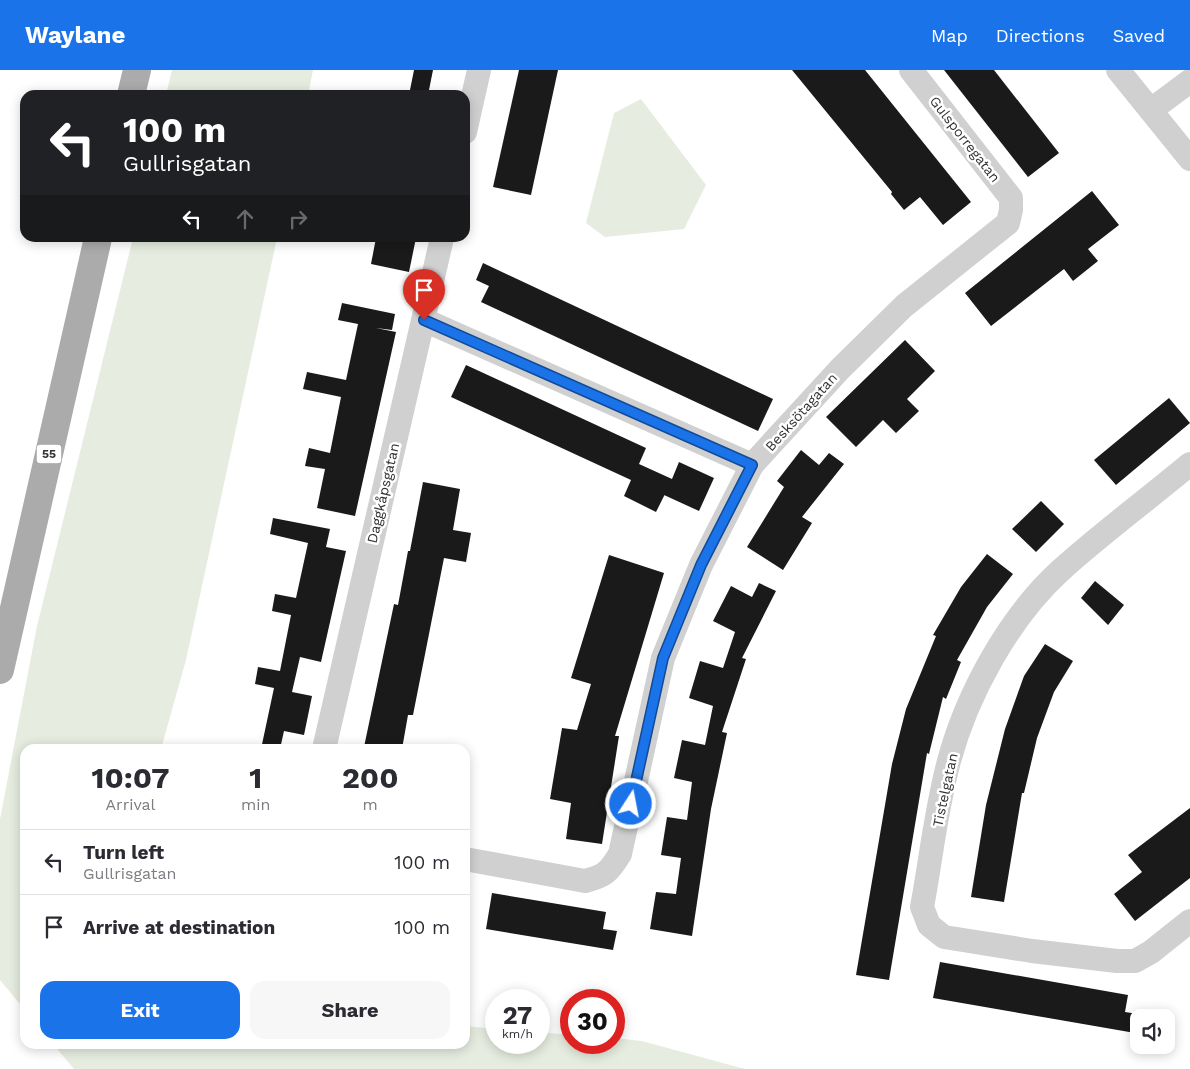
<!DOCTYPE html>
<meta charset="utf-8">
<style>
body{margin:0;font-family:"Work Sans",sans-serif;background:#f7f7f7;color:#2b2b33;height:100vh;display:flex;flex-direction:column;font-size:19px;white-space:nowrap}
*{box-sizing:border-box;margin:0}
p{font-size:16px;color:#7c7c81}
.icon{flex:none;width:28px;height:28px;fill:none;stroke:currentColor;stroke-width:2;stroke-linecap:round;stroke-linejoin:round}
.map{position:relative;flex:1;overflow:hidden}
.sheet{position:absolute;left:20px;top:674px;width:450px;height:305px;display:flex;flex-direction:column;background:#fff;border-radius:15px;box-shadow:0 2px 12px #0003}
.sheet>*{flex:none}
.hud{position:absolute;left:20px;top:20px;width:450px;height:152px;border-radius:15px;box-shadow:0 2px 12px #0003;background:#202124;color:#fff;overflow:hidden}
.tools{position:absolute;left:1130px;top:939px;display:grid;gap:10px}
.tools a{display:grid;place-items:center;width:45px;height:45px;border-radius:10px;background:#fff;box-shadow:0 2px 12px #0003;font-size:25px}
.speed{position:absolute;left:485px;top:919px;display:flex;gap:10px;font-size:25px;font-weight:700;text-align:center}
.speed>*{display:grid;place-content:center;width:65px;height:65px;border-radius:50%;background:#fff;box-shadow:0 2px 12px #0003;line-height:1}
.speed small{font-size:12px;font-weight:400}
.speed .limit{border:8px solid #d22;background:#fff;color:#111}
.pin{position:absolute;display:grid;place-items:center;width:42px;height:42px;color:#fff;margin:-51px -21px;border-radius:50% 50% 50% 0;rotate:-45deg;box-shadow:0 0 5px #0007}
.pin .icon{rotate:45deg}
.me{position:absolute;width:55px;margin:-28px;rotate:11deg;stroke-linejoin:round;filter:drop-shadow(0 0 4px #0008)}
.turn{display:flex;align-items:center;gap:18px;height:105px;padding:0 20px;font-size:22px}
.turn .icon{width:65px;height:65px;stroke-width:2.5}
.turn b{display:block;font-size:35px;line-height:42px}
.lanes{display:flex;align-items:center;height:48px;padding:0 20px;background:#0003;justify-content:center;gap:25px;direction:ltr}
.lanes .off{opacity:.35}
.eta{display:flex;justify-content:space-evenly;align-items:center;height:85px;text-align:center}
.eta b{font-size:30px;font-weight:700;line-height:35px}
.action{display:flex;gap:10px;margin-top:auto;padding:10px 20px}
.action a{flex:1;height:58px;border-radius:15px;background:#1a73e8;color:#fff;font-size:20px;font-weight:700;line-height:58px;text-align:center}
.action a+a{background:#f7f7f7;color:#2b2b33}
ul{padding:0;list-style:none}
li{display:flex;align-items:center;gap:15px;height:65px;padding:0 20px;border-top:1px solid #e1e1e2}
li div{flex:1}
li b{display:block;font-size:19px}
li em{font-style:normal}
header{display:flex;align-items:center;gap:30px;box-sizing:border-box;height:70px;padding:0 25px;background:#1a73e8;color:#fff}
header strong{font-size:24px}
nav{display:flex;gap:28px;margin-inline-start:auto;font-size:18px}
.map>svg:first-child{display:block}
</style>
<header>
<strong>Waylane</strong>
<nav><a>Map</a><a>Directions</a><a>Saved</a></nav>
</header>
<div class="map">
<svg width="1190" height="999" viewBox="0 0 1190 999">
<rect width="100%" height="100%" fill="#fff"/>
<g fill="#e6ecdf">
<polygon points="172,0 313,0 308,25 166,25"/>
<polygon points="641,29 706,115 684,159 605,167 586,153 614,43"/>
<polygon points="133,168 277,168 186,590 161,679 25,679 25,940 0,910 0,749 37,556"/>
<polygon points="465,956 496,959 496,972 539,972 539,962 571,965 571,972 614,972 614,968 642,971 745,999 74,999 53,974 465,974"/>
</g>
<g fill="#1a1a1a">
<polygon points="414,0 433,0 428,25 409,25"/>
<polygon points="519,0 558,0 531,125 493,117"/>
<polygon points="792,0 865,0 971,132 943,155 920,127 904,140 891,124 892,122"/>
<polygon points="944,0 994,0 1059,83 1028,107"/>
<polygon points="1092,121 1119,155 1088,179 1098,191 1073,211 1064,199 991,256 965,223"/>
<polygon points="376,168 416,168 409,202 371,194"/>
<polygon points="483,193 773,329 758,361 481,232 489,216 476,210"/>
<polygon points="342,233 395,244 392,260 376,258 396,262 355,446 317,438 325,399 305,396 309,378 330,383 341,327 303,319 307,302 346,310 358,254 338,250"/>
<polygon points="905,270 935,301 907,329 919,341 896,363 883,350 856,377 826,347"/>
<polygon points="466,295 646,378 639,394 672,409 679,392 714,408 699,441 664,425 668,418 656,442 624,426 631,410 451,327"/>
<polygon points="1169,328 1190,353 1116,415 1094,390"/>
<polygon points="801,380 819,395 829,383 844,394 802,447 812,453 783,500 747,477 784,417 777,411"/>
<polygon points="423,412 460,419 453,460 471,463 466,492 444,488 413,645 408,645 402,679 364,677 394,534 398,535 408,481 410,481"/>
<polygon points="1041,431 1064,454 1036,482 1012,459"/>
<polygon points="273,448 330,459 326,477 346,481 321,592 300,587 292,622 312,626 304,665 284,661 280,679 261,679 274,618 255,614 258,597 280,601 291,545 272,541 275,524 296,528 308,473 270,464"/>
<polygon points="987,484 1013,504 987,537 957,590 961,592 946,629 943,627 929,684 927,683 889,910 856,905 892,694 906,639 936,566 933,565 961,517"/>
<polygon points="609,485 664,503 615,666 619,666 602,774 566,769 571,733 550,729 562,658 577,660 591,614 571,608"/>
<polygon points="1095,511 1124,535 1108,555 1081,528"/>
<polygon points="759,513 776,521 742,588 746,589 722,662 727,663 711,739 692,866 650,859 656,822 676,824 681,788 661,785 667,747 687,750 692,712 674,708 682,670 705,675 713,636 689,628 700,591 723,598 735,562 713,551 731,516 752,527"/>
<polygon points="1045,574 1073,591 1054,622 1037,668 1024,723 1022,723 1004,832 971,827 986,735 1005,659 1024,606"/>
<polygon points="1190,738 1190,808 1135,851 1114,824 1142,802 1128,785"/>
<polygon points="492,823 606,842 603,859 617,861 613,880 486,859"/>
<polygon points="940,892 1128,925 1125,942 1138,944 1135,963 933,928"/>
</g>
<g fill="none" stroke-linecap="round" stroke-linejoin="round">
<g stroke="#d0d0d0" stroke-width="24">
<polyline points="1118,0 1190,89"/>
<polyline points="1151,40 1190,11"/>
<polyline points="465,62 479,0"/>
<polyline points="424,250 752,395"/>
<path d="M1190 394C1147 430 1102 463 1061 500 1009 547 967 624 949 691 936 739 931 789 922 837L929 855 944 867 1032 881 1117 891H1135L1151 882 1190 851"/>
<polyline points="324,679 442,168"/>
<path d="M465 789 585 811C605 806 609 802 620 784L663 588 701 495 752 395 840 299 904 236 1008 153 1011 140V128L911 0"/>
</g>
<g stroke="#ababab" stroke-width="28">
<polyline points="131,25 137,0"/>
<polyline points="0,600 98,168"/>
</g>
</g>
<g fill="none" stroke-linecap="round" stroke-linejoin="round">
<g stroke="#114b97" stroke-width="12">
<polyline id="route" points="424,250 752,395 701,495 663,588 631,734"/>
</g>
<use href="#route" stroke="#1a73e8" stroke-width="9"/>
</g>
<g text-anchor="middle" stroke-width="5" stroke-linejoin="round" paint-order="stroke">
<rect fill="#fff" stroke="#707070" stroke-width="1" x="36.5" y="374.5" width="25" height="19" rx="4"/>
<g font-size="12" font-weight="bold" fill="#333">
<text x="49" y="388">55</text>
</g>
<g font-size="14" fill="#333" stroke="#fff">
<text transform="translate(965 69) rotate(52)" y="5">Gulsporregatan</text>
<text transform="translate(801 342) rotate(-48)" y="5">Besksötagatan</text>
<text transform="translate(383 423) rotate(-77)" y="5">Daggkåpsgatan</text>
<text transform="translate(945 720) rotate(-78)" y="5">Tistelgatan</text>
</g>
</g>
</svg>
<div class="tools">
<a><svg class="icon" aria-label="sound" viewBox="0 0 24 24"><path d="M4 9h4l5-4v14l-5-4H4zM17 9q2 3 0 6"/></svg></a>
</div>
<div class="speed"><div>27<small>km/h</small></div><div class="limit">30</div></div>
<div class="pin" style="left:424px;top:250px;background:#d93025"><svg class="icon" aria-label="arrive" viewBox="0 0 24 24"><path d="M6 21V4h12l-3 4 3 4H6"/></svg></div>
<svg class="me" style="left:631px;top:734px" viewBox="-20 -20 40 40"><circle r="17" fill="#1a73e8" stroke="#fff" stroke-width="3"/><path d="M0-11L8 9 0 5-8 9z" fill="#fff"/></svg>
<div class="hud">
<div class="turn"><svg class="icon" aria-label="left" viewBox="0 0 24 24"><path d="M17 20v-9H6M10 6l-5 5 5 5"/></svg><div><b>100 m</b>Gullrisgatan</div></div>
<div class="lanes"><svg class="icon" aria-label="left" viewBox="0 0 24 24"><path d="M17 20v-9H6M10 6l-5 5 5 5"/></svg><svg class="icon off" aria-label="ahead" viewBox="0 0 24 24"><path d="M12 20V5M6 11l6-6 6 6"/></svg><svg class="icon off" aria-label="right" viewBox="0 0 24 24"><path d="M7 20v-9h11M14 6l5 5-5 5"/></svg></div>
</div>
<section class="sheet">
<div class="eta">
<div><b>10:07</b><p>Arrival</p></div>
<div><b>1</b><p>min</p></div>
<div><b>200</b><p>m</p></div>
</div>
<ul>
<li><svg class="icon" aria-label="left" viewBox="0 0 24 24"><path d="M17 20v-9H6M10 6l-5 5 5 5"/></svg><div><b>Turn left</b><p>Gullrisgatan</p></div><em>100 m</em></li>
<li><svg class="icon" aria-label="arrive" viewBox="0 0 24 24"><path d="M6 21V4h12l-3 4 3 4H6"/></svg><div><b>Arrive at destination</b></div><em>100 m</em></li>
</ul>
<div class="action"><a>Exit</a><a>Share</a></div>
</section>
</div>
